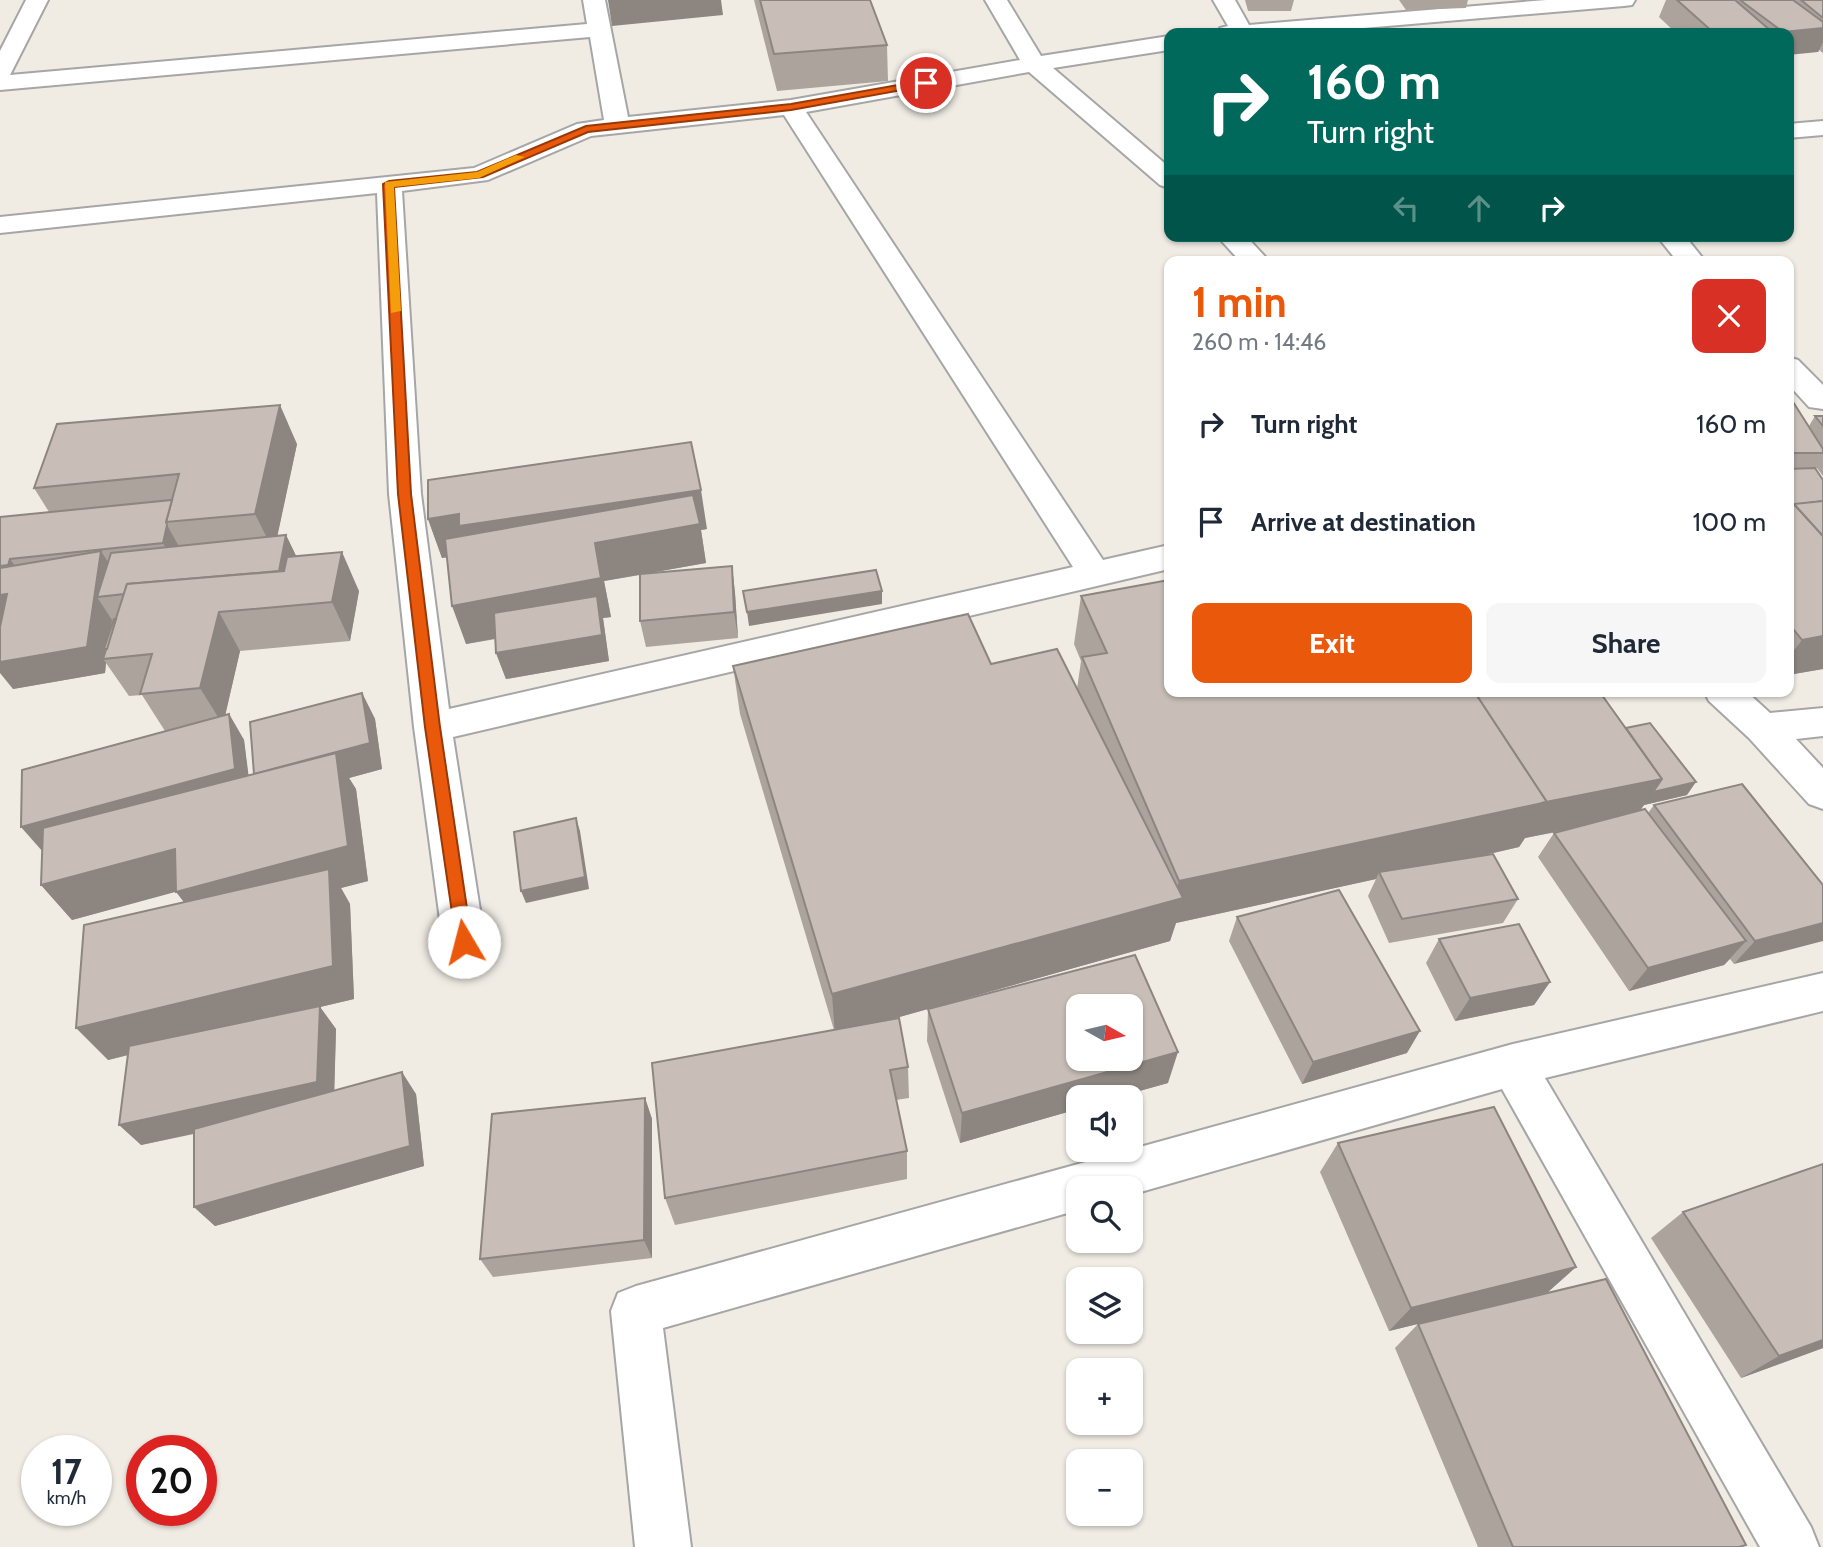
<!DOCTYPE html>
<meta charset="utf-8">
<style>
body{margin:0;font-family:Cabin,sans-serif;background:#f6f6f7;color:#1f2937;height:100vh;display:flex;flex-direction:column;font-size:26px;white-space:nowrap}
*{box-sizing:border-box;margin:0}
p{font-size:23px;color:#747a83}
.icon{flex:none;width:38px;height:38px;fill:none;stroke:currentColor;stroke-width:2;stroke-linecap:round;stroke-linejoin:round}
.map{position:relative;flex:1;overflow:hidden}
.side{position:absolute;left:1164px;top:256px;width:630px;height:441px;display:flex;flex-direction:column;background:#fff;border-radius:14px;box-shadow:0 2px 5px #0004}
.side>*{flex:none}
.hud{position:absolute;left:1164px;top:28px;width:630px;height:214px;border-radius:14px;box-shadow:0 2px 5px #0004;background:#00695c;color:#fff;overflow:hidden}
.needle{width:46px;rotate:98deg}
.controls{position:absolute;left:1066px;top:994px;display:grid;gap:14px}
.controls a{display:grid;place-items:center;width:77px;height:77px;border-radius:14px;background:#fff;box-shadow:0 2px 5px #0004;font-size:35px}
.speed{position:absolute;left:21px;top:1435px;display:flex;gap:14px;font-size:35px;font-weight:700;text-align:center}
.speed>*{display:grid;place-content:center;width:91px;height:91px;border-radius:50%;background:#fff;box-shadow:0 2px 5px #0004;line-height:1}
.speed small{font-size:18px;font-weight:400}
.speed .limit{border:10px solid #d22;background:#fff;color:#111}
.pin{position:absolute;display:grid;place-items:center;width:60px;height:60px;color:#fff;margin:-30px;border:4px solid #fff;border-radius:50%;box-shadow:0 2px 7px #0007}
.me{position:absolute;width:77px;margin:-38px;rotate:352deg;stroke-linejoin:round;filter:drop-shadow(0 0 5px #0008)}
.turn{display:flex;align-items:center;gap:24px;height:147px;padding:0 28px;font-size:32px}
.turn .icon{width:91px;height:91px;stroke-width:2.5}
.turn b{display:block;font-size:49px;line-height:60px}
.lanes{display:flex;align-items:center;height:66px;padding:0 28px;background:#0003;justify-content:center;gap:35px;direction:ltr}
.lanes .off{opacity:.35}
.round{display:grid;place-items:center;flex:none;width:74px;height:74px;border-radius:14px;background:#f6f6f7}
.headline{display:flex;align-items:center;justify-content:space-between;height:119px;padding:0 28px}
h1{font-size:42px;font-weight:700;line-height:52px;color:#ea580c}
.button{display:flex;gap:14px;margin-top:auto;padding:14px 28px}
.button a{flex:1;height:80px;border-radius:14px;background:#ea580c;color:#fff;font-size:28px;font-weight:700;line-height:80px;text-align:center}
.button a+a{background:#f6f6f7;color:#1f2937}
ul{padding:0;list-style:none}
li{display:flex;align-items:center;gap:21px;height:98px;padding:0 28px}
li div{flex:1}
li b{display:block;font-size:26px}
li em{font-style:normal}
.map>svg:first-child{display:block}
</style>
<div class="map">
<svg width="1823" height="1547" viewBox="0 0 1823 1547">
<rect width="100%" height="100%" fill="#f0ece4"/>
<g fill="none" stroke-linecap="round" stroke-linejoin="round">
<g stroke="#a6a6a6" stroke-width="4">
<g id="minor">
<path d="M26 0H48L10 75 587 24 583 0H605L628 117 791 100 1020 60 985 0H1007L1041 56 1169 36V50L1053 68 1169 167V188L1160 185 1029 72 806 112 1103 560 1169 545V569L453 737 485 942 479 955 464 960 449 955 443 942 414 727 389 494 377 193 0 233V217L474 168 577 124 604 120 590 37 0 90V51ZM784 115 1073 567 449 709 421 494 402 191 488 180 591 136Z"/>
<polygon points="1213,0 1235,0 1249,25 1546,0 1635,0 1632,5 1624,6 1305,33 1217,33 1220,28 1228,26"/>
<polygon points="1823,121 1823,135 1788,138 1788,124"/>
<polygon points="1217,236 1246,236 1269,261 1240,261"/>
<polygon points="1657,236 1685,236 1705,261 1677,261"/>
<polygon points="1788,357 1798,360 1823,385 1823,409 1809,407 1788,384"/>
<polygon points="1704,691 1746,691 1770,713 1823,708 1823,736 1796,739 1823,768 1823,809 1809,804 1749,738 1709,701"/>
<polygon points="1823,973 1823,1011 1545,1078 1811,1527 1819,1547 1760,1547 1502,1089 1130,1195 1130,1188 1078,1188 1078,1210 663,1328 691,1547 635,1547 611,1311 618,1293 636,1286 1513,1044"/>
</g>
</g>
<use href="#minor" fill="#fff" fill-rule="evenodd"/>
</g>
<g fill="#aca39d">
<polygon points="754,0 870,0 887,45 888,81 777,91"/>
<polygon points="1245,0 1294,0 1291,11 1248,11"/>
<polygon points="1399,0 1468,0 1466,8 1406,10"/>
<polygon points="1666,0 1823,0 1823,53 1819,50 1818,52 1788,33 1676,33 1659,17"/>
<polygon points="1788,394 1809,426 1815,416 1823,416 1823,476 1817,468 1815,469 1823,669 1788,675"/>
<polygon points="297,444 277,536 286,535 296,556 359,591 350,641 240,651 225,715 229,714 244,740 248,775 255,774 362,693 375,719 382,769 349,778 356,789 368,881 341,888 350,904 354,999 320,1007 336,1029 334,1091 416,1094 424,1166 215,1226 194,1207 194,1134 141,1145 128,1055 108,1060 184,902 176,891 72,920 41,885 165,731 142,695 129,696 106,663 105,673 13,689 0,625 0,517 49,512 34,488"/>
<polygon points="428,519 707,529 701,530 706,563 644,574 732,566 735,593 738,638 646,647 640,621 640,575 604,581 611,617 603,618 609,661 506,679 496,653 496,639 466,644 447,557 442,558"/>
<polygon points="1081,596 1626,728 1687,795 1644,805 1640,810 1648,813 1654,805 1823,885 1734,964 1730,959 1724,965 1629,991 1538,857 1554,833 1562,831 1525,838 1519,847 1481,856 1518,899 1503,923 1389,943 1368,896 1376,879 1176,923 1170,941 889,1020 908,1067 909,1098 896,1100 907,1151 907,1179 675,1225 665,1198 834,1030 740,714 733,666 991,664 1077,689 1081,661 1074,644"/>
<polygon points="1237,917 1407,1053 1302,1084 1229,941"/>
<polygon points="1439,939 1550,982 1534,1005 1455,1021 1426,963"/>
<polygon points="928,1009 1168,1083 1118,1097 1078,1097 1078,1109 960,1143 927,1041"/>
<polygon points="645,1098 652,1119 652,1258 493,1277 480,1259"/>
<polygon points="1338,1143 1576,1267 1548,1292 1389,1331 1320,1172"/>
<polygon points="1683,1212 1823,1348 1741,1378 1651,1238"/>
<polygon points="1418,1324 1741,1547 1478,1547 1395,1348"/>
</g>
<g fill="#8c8580">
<polygon points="608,0 721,0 723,15 612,26"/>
<polygon points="1823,28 1823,42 1818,52 1788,55 1788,33 1782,33 1783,32"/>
<polygon points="280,405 297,444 274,552 255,514"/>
<polygon points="701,490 707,529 701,530 706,563 604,581 611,617 603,618 609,661 506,679 496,653 600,619 466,644 452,606 468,554 442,558 428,519 459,514"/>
<polygon points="167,525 182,552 178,570 163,543"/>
<polygon points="286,535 299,562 277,579"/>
<polygon points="101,551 118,578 97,597 112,620 108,649 104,649 107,654 103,659 106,663 105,673 13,689 0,673 0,662"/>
<polygon points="342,552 359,591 350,641 332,602"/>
<polygon points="10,559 29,586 27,592 8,565"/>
<polygon points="732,566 735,593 738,638 734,612"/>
<polygon points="882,591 882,604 749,626 747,612"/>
<polygon points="7,594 0,625 0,595"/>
<polygon points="219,612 240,651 223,725 200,688"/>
<polygon points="1823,636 1823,669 1788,675 1788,658 1802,640"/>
<polygon points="362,693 375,719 382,769 349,778 356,789 368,881 341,888 350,904 354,999 320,1007 336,1029 334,1103 141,1145 119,1125 320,1007 108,1060 76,1028 203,926 176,892 270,799"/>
<polygon points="229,714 244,740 251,794 43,852 21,827"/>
<polygon points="1662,779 1696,782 1687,795 1644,805 1637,815 1525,838 1519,847 1382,878 1379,872 1376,879 1176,923 1170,941 835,1035 832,994 1173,900 1179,881 1547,802"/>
<polygon points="576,818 580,831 589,889 526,903 521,891"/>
<polygon points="175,849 201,885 72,920 41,885"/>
<polygon points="1823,923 1823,941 1734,964 1755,941"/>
<polygon points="1746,941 1724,965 1629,991 1648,968"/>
<polygon points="1550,982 1534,1005 1455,1021 1470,998"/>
<polygon points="1420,1031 1407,1053 1302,1084 1313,1062"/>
<polygon points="1178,1052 1168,1083 1118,1097 1078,1097 1078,1109 960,1143 962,1113"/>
<polygon points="402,1072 416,1094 424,1166 215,1226 194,1207"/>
<polygon points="645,1098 652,1119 652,1258 644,1240"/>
<polygon points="1576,1267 1548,1292 1389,1331 1411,1308"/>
<polygon points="1823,1340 1823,1348 1741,1378 1779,1356"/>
</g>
<g fill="#c8beb7" stroke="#8c8580" stroke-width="2" fill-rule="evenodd">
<polygon points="760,0 870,0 887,45 774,54"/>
<polygon points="1677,0 1735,0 1771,31 1735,33 1714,33"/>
<polygon points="1740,0 1793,0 1823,22 1823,28 1783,32"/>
<polygon points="1801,0 1823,0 1823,18"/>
<polygon points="1788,394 1823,449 1823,453 1788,453"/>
<polygon points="280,405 255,514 166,522 179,474 34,488 57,424"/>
<polygon points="1815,416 1823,416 1823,426"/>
<polygon points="691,442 701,490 459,526 459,514 428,519 428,480"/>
<polygon points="1815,468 1823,480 1823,501 1794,505 1790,500 1788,500 1788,469"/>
<polygon points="693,495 700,524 595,543 601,578 452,606 445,539"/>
<polygon points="172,500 166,522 167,525 163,543 10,559 8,565 0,566 0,517"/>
<polygon points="1788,500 1790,500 1823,536 1823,636 1802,640 1788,623"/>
<polygon points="1823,501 1823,536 1794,504"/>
<polygon points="286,535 279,571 127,584 124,594 97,597 111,553"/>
<polygon points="101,551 87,647 0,662 0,627 7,594 0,595 0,568"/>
<polygon points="342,552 332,602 219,612 200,688 140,694 152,654 103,659 127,584 284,571 287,557"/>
<polygon points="732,566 734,612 640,621 640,574"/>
<polygon points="876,570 882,591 747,612 743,591"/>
<polygon points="1169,580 1169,691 1474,691 1547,802 1179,881 1082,657 1107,653 1081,596"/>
<polygon points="597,596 602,635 496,653 494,613"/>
<polygon points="968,614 991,664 1057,649 1183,898 832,994 733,666"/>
<polygon points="114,619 116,619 107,649 104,649"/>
<polygon points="1474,691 1599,691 1662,779 1541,803 1547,802"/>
<polygon points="362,693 370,743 254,774 250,722"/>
<polygon points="229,714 235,769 21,827 22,770"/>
<polygon points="1650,723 1696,782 1653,792 1662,779 1626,728"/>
<polygon points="336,753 348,846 176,892 175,849 41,885 43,828"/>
<polygon points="1742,784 1823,885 1823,923 1755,941 1654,805"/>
<polygon points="1645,809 1746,941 1648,968 1554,833"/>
<polygon points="576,818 585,877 521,891 514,832"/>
<polygon points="1493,854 1518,899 1402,919 1379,872"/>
<polygon points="329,869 333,966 76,1028 84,925"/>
<polygon points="1339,890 1420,1031 1313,1062 1237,917"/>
<polygon points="1519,924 1550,982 1470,998 1439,939"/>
<path d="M1135 955 1178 1052 962 1113 928 1009ZM1078 1006H1130V1059H1078Z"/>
<polygon points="320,1006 317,1082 119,1125 129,1046"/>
<polygon points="899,1018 908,1067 890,1070 907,1151 665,1198 652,1063"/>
<polygon points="402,1072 410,1146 194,1207 194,1129"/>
<polygon points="645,1098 644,1240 480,1259 492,1114"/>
<polygon points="1494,1107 1576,1267 1411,1308 1338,1143"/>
<polygon points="1823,1164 1823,1340 1779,1356 1683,1212"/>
<polygon points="1606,1279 1746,1545 1739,1547 1513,1547 1418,1324"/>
</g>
<polygon fill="#ea580c" stroke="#983908" stroke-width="2" points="926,80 930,81 930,85 791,110 588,132 483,177 394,187 411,494 440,727 472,942 470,947 464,949 457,947 425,727 398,494 383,184 389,181 477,172 586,126 791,104"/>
<polygon fill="#f59e0b" points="516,155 525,157 479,178 394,187 401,311 391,313 385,182 477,172"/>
</svg>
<div class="controls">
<a><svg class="needle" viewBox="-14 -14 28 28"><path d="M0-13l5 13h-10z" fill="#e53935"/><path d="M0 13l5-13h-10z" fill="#747a83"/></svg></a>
<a><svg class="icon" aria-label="sound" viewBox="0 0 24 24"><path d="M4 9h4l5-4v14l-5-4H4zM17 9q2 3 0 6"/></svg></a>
<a><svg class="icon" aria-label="search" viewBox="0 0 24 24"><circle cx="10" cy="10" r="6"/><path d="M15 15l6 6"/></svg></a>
<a><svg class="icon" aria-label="layers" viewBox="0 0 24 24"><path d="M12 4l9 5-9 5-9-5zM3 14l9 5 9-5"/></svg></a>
<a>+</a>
<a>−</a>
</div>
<div class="speed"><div>17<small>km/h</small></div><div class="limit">20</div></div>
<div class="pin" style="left:926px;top:83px;background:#d93025"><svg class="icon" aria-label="arrive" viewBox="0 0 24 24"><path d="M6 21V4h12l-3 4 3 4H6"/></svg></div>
<svg class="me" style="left:464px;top:942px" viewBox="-20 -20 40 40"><circle r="19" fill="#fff"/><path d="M0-13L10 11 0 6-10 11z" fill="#ea580c"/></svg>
<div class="hud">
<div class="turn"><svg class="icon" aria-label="right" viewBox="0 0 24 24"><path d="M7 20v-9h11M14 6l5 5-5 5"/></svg><div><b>160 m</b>Turn right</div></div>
<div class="lanes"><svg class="icon off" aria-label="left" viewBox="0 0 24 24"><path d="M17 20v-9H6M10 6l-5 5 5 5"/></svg><svg class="icon off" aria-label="ahead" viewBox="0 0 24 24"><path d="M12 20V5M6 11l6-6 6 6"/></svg><svg class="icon" aria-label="right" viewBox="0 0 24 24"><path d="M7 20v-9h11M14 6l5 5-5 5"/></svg></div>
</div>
<section class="side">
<div class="headline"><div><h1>1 min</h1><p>260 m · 14:46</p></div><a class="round" style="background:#d93025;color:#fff"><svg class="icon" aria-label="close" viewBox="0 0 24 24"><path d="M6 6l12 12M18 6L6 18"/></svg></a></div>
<ul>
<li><svg class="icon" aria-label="right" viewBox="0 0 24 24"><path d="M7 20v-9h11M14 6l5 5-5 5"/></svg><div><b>Turn right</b></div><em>160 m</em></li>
<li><svg class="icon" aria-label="arrive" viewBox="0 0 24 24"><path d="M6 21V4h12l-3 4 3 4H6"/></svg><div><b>Arrive at destination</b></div><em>100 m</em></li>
</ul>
<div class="button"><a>Exit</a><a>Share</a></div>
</section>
</div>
